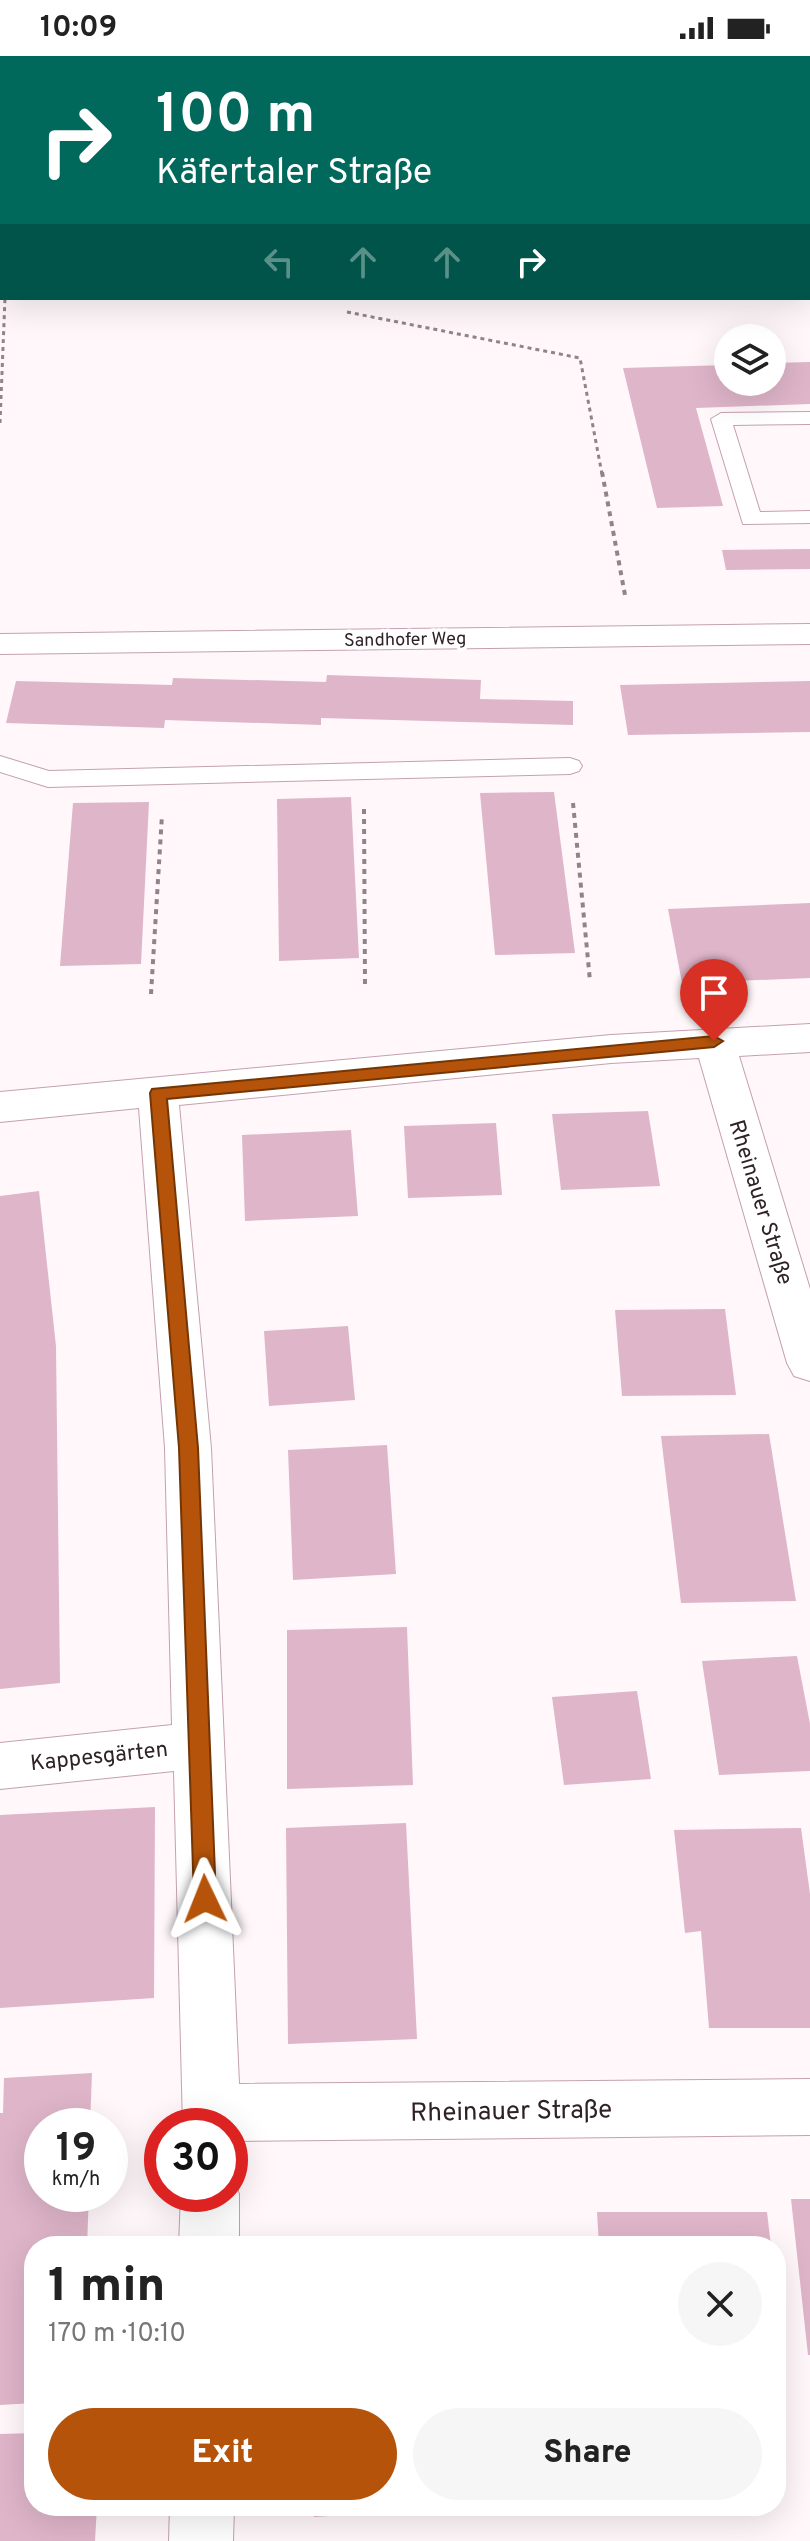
<!DOCTYPE html>
<meta charset="utf-8">
<style>
body{margin:0;font-family:Overpass,sans-serif;background:#f6f6f6;color:#222;height:100vh;display:flex;flex-direction:column;font-size:30px;white-space:nowrap}
*{box-sizing:border-box;margin:0}
p{font-size:26px;color:#767676}
.icon{flex:none;width:44px;height:44px;fill:none;stroke:currentColor;stroke-width:2;stroke-linecap:round;stroke-linejoin:round}
.map{position:relative;flex:1;overflow:hidden}
.drawer{position:absolute;left:24px;top:2180px;width:762px;height:280px;display:flex;flex-direction:column;background:#fff;border-radius:32px;box-shadow:0 8px 32px #0002}
.drawer>*{flex:none}
.top-card{position:absolute;left:0px;top:0px;width:810px;height:244px;box-shadow:0 8px 32px #0002;background:#00695c;color:#fff;overflow:hidden}
.buttons{position:absolute;left:714px;top:268px;display:grid;gap:16px}
.buttons a{display:grid;place-items:center;width:72px;height:72px;border-radius:50%;background:#fff;box-shadow:0 8px 32px #0002;font-size:40px}
.speed{position:absolute;left:24px;top:2052px;display:flex;gap:16px;font-size:40px;font-weight:700;text-align:center}
.speed>*{display:grid;place-content:center;width:104px;height:104px;border-radius:50%;background:#fff;box-shadow:0 8px 32px #0002;line-height:1}
.speed small{font-size:20px;font-weight:400}
.speed .limit{border:12px solid #d22;background:#fff;color:#111}
.pin{position:absolute;display:grid;place-items:center;width:68px;height:68px;color:#fff;margin:-82px -34px;border-radius:50% 50% 50% 0;rotate:-45deg;box-shadow:0 0 8px #0007}
.pin .icon{rotate:45deg}
.me{position:absolute;width:88px;margin:-44px;rotate:358deg;stroke-linejoin:round;filter:drop-shadow(0 0 6px #0008)}
.turn{display:flex;align-items:center;gap:28px;height:168px;padding:0 24px;font-size:36px}
.turn .icon{width:104px;height:104px;stroke-width:2.5}
.turn b{display:block;font-size:56px;line-height:68px}
.lanes{display:flex;align-items:center;height:76px;padding:0 24px;background:#0003;justify-content:center;gap:40px;direction:ltr}
.lanes .off{opacity:.35}
.round{display:grid;place-items:center;flex:none;width:84px;height:84px;border-radius:42px;background:#f6f6f6}
.overview{display:flex;align-items:center;justify-content:space-between;height:136px;padding:0 24px}
h1{font-size:48px;font-weight:800;line-height:60px}
.action{display:flex;gap:16px;margin-top:auto;padding:16px 24px}
.action a{flex:1;height:92px;border-radius:48px;background:#b45309;color:#fff;font-size:32px;font-weight:800;line-height:92px;text-align:center}
.action a+a{background:#f6f6f6;color:#222}
.status{display:flex;justify-content:space-between;align-items:center;height:56px;padding:0 40px;background:#fff;direction:ltr}
.status svg{height:22px;fill:currentColor}
.map>svg:first-child{display:block}
</style>
<div class="status"><b>10:09</b><svg viewBox="0 0 49 12"><path d="M0 12V9h3v3zM5 12V6h3v6zM10 12V3h3v9zM15 12V0h3v12zM26 1h20v11H26zM47 4h2v5h-2z"/></svg></div>
<div class="map">
<svg width="810" height="2485" viewBox="0 0 810 2485">
<rect width="100%" height="100%" fill="#fff7fa"/>
<g fill="#dfb5c9">
<polygon points="810,306 810,348 696,352 723,450 657,452 623,312 728,309 728,326 772,326 772,307"/>
<polygon points="810,493 810,513 726,514 722,494"/>
<polygon points="327,619 481,624 480,643 573,645 573,669 321,662 321,669 165,664 164,672 6,667 16,625 172,629 173,622 326,626"/>
<polygon points="810,625 810,676 628,679 620,629"/>
<polygon points="554,736 575,897 495,899 480,737"/>
<polygon points="351,741 359,902 279,905 277,743"/>
<polygon points="149,746 141,908 60,910 73,747"/>
<polygon points="810,847 810,922 682,927 668,853"/>
<polygon points="648,1055 660,1130 561,1134 552,1058"/>
<polygon points="496,1067 502,1139 408,1142 404,1070"/>
<polygon points="351,1074 358,1160 245,1165 242,1079"/>
<polygon points="39,1135 56,1290 60,1627 0,1633 0,1140"/>
<polygon points="725,1253 736,1339 622,1340 615,1254"/>
<polygon points="348,1270 355,1344 269,1350 264,1275"/>
<polygon points="769,1378 796,1545 681,1547 661,1380"/>
<polygon points="387,1389 396,1518 293,1524 288,1394"/>
<polygon points="407,1571 413,1729 287,1733 287,1574"/>
<polygon points="797,1600 810,1668 810,1715 719,1719 702,1605"/>
<polygon points="637,1635 651,1723 564,1729 552,1641"/>
<polygon points="155,1751 154,1942 0,1952 0,1759"/>
<polygon points="406,1767 417,1983 288,1988 286,1772"/>
<polygon points="801,1772 810,1838 810,1972 709,1972 701,1875 685,1877 674,1774"/>
<polygon points="92,2017 90,2070 42,2070 42,2138 89,2138 87,2190 34,2190 34,2347 0,2349 0,2057 3,2057 4,2022"/>
<polygon points="791,2143 810,2143 810,2299 808,2299"/>
<polygon points="597,2156 767,2156 771,2190 599,2190"/>
<polygon points="453,2185 454,2190 406,2190 406,2188"/>
<polygon points="34,2377 34,2450 97,2450 95,2485 0,2485 0,2378"/>
<polygon points="314,2450 416,2450 416,2454 314,2461"/>
</g>
<g fill="none" stroke-linecap="round" stroke-linejoin="round">
<g stroke="#c4a0b1" stroke-width="2">
<g id="lane">
<rect x="133" y="0" width="16" height="2"/>
<rect x="513" y="0" width="16" height="2"/>
<polygon points="808,58 810,58 808,69"/>
<rect x="808" y="162" width="2" height="12"/>
<polygon points="810,356 810,368 733,369 760,456 810,455 810,467 743,468 711,363 721,357"/>
<polygon points="0,700 49,715 570,702 579,705 582,710 579,715 570,718 48,731 0,716"/>
</g>
</g>
<g stroke="#c4a0b1" stroke-width="2">
<g id="street">
<polygon points="810,568 810,588 0,598 0,578"/>
<polygon points="810,968 810,996 739,1000 810,1233 810,1325 794,1320 787,1307 699,1002 611,1007 179,1049 211,1392 239,2028 810,2023 810,2079 234,2085 230,2091 230,2070 183,2070 174,1715 0,1733 0,1687 172,1669 165,1392 139,1052 0,1066 0,1036 611,979"/>
<polygon points="230,2117 239,2138 239,2190 179,2190 181,2138 230,2138"/>
<polygon points="170,2450 234,2450 233,2485 169,2485"/>
</g>
</g>
<g stroke="#90848a" stroke-width="3" stroke-dasharray="4 4" stroke-linecap="butt">
<polyline points="0,60 2,94"/>
<polyline points="347,256 580,302 602,418"/>
<polyline points="0,367 5,242"/>
</g>
<g stroke="#90848a" stroke-width="4" stroke-dasharray="5 5" stroke-linecap="butt">
<polyline points="602,416 625,539"/>
<polyline points="573,747 590,925"/>
<polyline points="364,753 365,929"/>
<polyline points="151,938 162,759"/>
</g>
<use href="#lane" fill="#fff" fill-rule="evenodd"/>
<use href="#street" fill="#fff" fill-rule="evenodd"/>
</g>
<polygon fill="#b45309" stroke="#753606" stroke-width="2" points="714,980 723,985 714,991 167,1043 198,1392 216,1843 212,1850 205,1853 197,1850 194,1843 179,1392 150,1037 152,1033"/>
<g text-anchor="middle" stroke-width="7" stroke-linejoin="round" paint-order="stroke">
<g font-size="18" fill="#2f2128" stroke="#fff">
<text transform="translate(405 583) rotate(-1)" y="6">Sandhofer Weg</text>
</g>
<g font-size="22" fill="#2f2128" stroke="#fff">
<text transform="translate(762 1146) rotate(73)" y="8">Rheinauer Straße</text>
<text transform="translate(99 1699) rotate(-6)" y="8">Kappesgärten</text>
</g>
<g font-size="26" fill="#2f2128" stroke="#fff">
<text transform="translate(511 2054) rotate(-1)" y="9">Rheinauer Straße</text>
</g>
</g>
</svg>
<div class="buttons">
<a><svg class="icon" aria-label="layers" viewBox="0 0 24 24"><path d="M12 4l9 5-9 5-9-5zM3 14l9 5 9-5"/></svg></a>
</div>
<div class="speed"><div>19<small>km/h</small></div><div class="limit">30</div></div>
<div class="pin" style="left:714px;top:985px;background:#d93025"><svg class="icon" aria-label="arrive" viewBox="0 0 24 24"><path d="M6 21V4h12l-3 4 3 4H6"/></svg></div>
<svg class="me" style="left:205px;top:1843px" viewBox="-20 -20 40 40"><path d="M0-17L14 15 0 8-14 15z" fill="#b45309" stroke="#fff" stroke-width="4"/></svg>
<div class="top-card">
<div class="turn"><svg class="icon" aria-label="right" viewBox="0 0 24 24"><path d="M7 20v-9h11M14 6l5 5-5 5"/></svg><div><b>100 m</b>Käfertaler Straße</div></div>
<div class="lanes"><svg class="icon off" aria-label="left" viewBox="0 0 24 24"><path d="M17 20v-9H6M10 6l-5 5 5 5"/></svg><svg class="icon off" aria-label="ahead" viewBox="0 0 24 24"><path d="M12 20V5M6 11l6-6 6 6"/></svg><svg class="icon off" aria-label="ahead" viewBox="0 0 24 24"><path d="M12 20V5M6 11l6-6 6 6"/></svg><svg class="icon" aria-label="right" viewBox="0 0 24 24"><path d="M7 20v-9h11M14 6l5 5-5 5"/></svg></div>
</div>
<section class="drawer">
<div class="overview"><div><h1>1 min</h1><p>170 m · 10:10</p></div><a class="round"><svg class="icon" aria-label="close" viewBox="0 0 24 24"><path d="M6 6l12 12M18 6L6 18"/></svg></a></div>
<div class="action"><a>Exit</a><a>Share</a></div>
</section>
</div>
